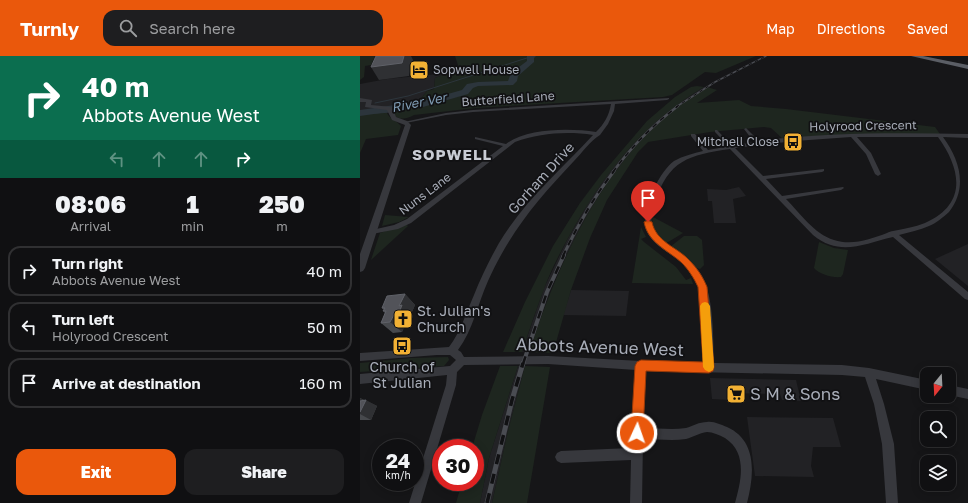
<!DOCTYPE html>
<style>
body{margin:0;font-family:"Golos Text",sans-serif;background:#1e1e20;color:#f1f3f6;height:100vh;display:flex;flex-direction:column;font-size:15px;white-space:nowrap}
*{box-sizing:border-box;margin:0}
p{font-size:13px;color:#9c9d9f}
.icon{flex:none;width:22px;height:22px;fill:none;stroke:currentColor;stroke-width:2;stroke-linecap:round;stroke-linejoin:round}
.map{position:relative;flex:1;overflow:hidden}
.drawer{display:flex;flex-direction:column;background:#101012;width:360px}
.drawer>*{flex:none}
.banner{background:#0b6e4f;color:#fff;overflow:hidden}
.needle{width:26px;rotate:198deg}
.fabs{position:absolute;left:560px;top:311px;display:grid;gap:8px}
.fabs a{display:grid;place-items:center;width:36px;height:36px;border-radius:8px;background:#101012;box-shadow:0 2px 10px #0003,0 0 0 1px #303032;font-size:20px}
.speed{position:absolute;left:12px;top:383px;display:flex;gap:8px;font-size:20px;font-weight:700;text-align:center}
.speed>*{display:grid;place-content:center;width:52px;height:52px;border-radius:50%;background:#101012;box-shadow:0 2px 10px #0003,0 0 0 1px #303032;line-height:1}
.speed small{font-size:10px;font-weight:400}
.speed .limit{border:6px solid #d22;background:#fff;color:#111}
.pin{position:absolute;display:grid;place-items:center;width:34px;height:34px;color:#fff;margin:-41px -17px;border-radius:50% 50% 50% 0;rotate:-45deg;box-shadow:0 0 4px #0007}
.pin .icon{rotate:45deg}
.me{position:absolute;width:44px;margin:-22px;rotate:3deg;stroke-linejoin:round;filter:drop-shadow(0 0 3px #0008)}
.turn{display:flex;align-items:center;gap:14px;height:84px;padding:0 16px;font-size:18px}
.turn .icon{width:52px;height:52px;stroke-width:2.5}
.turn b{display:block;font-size:28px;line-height:34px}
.lanes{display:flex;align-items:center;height:38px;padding:0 16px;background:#0003;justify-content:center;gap:20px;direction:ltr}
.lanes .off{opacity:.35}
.eta{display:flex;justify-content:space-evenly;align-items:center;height:68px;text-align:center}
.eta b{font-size:24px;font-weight:800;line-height:28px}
.cta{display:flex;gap:8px;margin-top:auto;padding:8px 16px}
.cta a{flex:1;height:46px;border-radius:12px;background:#ea580c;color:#fff;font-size:16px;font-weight:800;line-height:46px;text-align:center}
.cta a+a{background:#1e1e20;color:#f1f3f6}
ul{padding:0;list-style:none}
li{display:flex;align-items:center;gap:12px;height:50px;margin:0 8px 6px;padding:0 8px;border:2px solid #303032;border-radius:12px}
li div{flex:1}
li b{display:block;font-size:15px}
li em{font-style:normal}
header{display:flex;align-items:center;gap:24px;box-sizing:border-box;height:56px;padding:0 20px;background:#ea580c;color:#fff}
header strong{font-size:19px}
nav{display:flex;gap:22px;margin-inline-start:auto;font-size:14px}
.search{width:280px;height:36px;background:#1e1e20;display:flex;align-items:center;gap:10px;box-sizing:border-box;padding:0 14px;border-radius:12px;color:#9c9d9f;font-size:15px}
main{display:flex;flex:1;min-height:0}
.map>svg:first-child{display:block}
</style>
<header>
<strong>Turnly</strong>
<div class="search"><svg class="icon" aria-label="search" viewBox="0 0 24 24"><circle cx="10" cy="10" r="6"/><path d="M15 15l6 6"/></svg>Search here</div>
<nav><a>Map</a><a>Directions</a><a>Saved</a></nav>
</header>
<main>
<section class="drawer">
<div class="banner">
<div class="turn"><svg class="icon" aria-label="right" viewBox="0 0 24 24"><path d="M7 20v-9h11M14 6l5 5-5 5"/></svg><div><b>40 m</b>Abbots Avenue West</div></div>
<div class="lanes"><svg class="icon off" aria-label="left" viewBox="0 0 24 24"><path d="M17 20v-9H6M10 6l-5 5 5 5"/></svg><svg class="icon off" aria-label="ahead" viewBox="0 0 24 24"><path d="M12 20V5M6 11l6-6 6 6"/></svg><svg class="icon off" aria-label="ahead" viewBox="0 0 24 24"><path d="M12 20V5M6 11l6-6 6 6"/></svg><svg class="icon" aria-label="right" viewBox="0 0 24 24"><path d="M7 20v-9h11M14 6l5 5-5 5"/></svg></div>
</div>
<div class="eta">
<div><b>08:06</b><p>Arrival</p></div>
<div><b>1</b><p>min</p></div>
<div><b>250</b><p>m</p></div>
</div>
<ul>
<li><svg class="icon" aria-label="right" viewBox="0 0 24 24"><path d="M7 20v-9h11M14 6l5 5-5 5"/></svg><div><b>Turn right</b><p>Abbots Avenue West</p></div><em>40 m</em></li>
<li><svg class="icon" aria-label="left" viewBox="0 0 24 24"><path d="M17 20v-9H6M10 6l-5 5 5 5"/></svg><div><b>Turn left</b><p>Holyrood Crescent</p></div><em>50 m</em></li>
<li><svg class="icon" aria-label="arrive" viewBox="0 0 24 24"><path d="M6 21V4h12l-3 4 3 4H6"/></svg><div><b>Arrive at destination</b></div><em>160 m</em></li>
</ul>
<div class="cta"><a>Exit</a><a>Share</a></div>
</section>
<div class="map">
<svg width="608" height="447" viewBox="0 0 608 447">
<rect width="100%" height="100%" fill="#161618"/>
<g fill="#222225">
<polygon points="88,17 75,22 74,32 67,35 58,46 24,54 0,57 0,28 27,23"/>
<polygon points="344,31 347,31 299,66 279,87 246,128 222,168 205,202 192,230 169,296 162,296 184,232 207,184 230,144 252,112 290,70 316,49"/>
<polygon points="379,131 386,140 373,143 376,167 354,167 352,145 348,145 347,133 366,134"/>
<polygon points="608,188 608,230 575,203"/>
<polygon points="211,234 269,235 266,260 203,259"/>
<polygon points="158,310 165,310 148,375 132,447 120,447 129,402"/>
<polygon points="350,322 436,324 441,345 422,344 420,338 371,337 371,344 352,343"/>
<polygon points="387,361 473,362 481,391 453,391 451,410 454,421 395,420"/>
</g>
<g fill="#1e261f">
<polygon points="0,0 15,0 11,9 5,10 4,21 0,24"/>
<path d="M95 0H396L356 17 345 16 312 39 303 41 116 52 54 59C47 63 42 64 34 60L33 51 58 46 67 35 74 33 75 22 88 17 98 9Z"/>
<path d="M337 30 344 31C287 65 249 111 216 168 204 189 192 211 184 233 176 254 169 275 162 296H143L165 246 193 190 220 147 241 119 287 65 315 41 331 31Z"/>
<path d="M347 31 357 34 337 47 379 44 391 50 426 53 575 71 580 78H494L423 83 411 72 404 71 350 76 288 86 278 96 247 144 230 182 211 234 193 297 169 296C203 194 250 89 347 31Z"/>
<path d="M24 54H26C28 63 35 63 41 70L38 79 6 83 0 97V57Z"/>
<polygon points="25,159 49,161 39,166 22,170"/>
<polygon points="292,161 293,161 323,177 305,188 293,175"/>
<polygon points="45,168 48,170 11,204 20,177"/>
<polygon points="281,171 286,181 281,183 284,186 316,211 326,224 331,222 333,228 272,227"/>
<polygon points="324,180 337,180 342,184 344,209 340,213 336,212 310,191"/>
<path d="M459 186 474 192 488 194 483 218 481 221C472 222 459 218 454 212Z"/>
<polygon points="88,301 89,304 84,310 0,316 0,307 51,302"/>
<polygon points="140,310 158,310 129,402 120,447 96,447 102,426 115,426 115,392 112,392 122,359"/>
<polygon points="165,310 190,311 167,447 132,447 148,375"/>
</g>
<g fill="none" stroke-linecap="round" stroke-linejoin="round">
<g stroke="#2c353c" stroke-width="1">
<polyline points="15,47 48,40 170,1"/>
<polyline points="50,51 63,48"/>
</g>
<g stroke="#2c353c" stroke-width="1.5">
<polyline points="33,55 55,50"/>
<polyline points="0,58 28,56"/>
</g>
<polygon fill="#2c353c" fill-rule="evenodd" points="167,0 176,0 174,2 174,6 158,20 157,25 153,29 118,30 113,32 108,38 63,51 0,60 0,54 63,45 102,34 107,28 118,26 148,25 151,17 167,5"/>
<polygon fill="#37383d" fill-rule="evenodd" points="355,74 357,74 372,90 372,92 370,92 355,76"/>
<g fill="#37383d" fill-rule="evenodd">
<path d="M309 42V43L307 44 255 48 254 55 248 68 240 79C230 85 222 97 214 105 178 143 150 176 128 225 118 247 113 274 98 294L101 296 104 301 188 300 281 305 344 307C343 282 346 248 336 225 328 204 303 198 290 181 287 177 285 172 285 167 283 150 300 115 314 105 323 100 334 97 343 95L331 80V78H335L348 94 394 86 384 73 386 72 399 85C468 76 539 77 608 78V82L583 81C600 104 608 132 589 156 583 161 577 167 569 170 560 174 549 176 539 179L608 236V244L605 243 533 181C503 188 480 201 453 179L370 93C329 99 308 104 295 147 292 157 289 168 295 177 300 186 310 190 318 196 328 203 338 211 343 222 354 244 353 283 354 307L482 309 509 312 567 324V334L516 323 524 348 534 388 538 447H526L522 388 514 348 505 321 482 319 286 315 283 372C297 372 312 374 326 372 333 370 339 366 347 366 354 365 361 369 367 371 398 385 394 420 387 447H375C381 425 388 397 365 382 359 379 353 376 347 376 339 377 333 381 326 383 312 385 297 383 283 383L282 447H270L271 404 201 407 197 405 195 401 197 397 201 395 271 392 276 314 188 308 104 309 97 316 96 329 61 447H49L86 329 87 319 0 328V318L90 310 96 304 90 299H77L0 305V297L89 291C101 275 106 257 114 239 121 221 130 203 139 187 164 145 201 114 233 79 207 75 180 77 155 86L51 167 38 173 12 178 8 176 12 174 34 169 47 163 143 90 115 83V81L146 88C167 72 210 72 236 76 244 68 249 60 251 48L113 56 86 59 46 67 44 66 86 57 113 54ZM491 81 506 98 515 118 518 120 521 118 511 97 497 81H578C601 113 608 148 565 167 555 171 543 173 533 175 531 175 529 176 527 177 511 183 492 190 474 184 454 178 440 157 426 143L481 134 484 132 483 131 422 140 406 123 462 116 464 115V113L403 120 375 92 435 85Z"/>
<polygon points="589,329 608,333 608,343 589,339"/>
</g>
<polygon fill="#37383d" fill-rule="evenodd" points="0,42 12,44 11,49 32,51 36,61 47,65 51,69 5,212 3,215 0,216 0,198 45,69 32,64 27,54 5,51 6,46 0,46"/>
<polygon fill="#5b5e65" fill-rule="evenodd" points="551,0 563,0 608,9 608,13"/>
<g stroke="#4a4c52" stroke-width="1.5">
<polyline id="rail-far4" points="316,51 355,26 406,0"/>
</g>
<g stroke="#4a4c52" stroke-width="2.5">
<path id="rail-far3" d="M253 116C271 91 293 69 318 50"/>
</g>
<g stroke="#4a4c52" stroke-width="3">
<path id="rail-far2" d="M203 200C217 170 234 141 254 115"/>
</g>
<g stroke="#4a4c52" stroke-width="4">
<polyline id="rail-far1" points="163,308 187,236 204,199"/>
</g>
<g stroke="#4a4c52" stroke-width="5">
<polyline id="rail" points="127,447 152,344 163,307"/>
</g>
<use href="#rail-far4" stroke="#111113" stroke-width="1" stroke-dasharray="3.5" stroke-linecap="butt"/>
<use href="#rail-far3" stroke="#111113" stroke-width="1.5" stroke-dasharray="5" stroke-linecap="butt"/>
<use href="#rail-far2" stroke="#111113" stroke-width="2" stroke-dasharray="6" stroke-linecap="butt"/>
<use href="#rail-far1" stroke="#111113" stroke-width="2.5" stroke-dasharray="8" stroke-linecap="butt"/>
<use href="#rail" stroke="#111113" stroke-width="3.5" stroke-dasharray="10" stroke-linecap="butt"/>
</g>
<g fill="#47494d">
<polygon points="45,238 55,249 51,258 53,260 50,267 46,267 42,276 33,277 21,267 25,257 23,255 24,254 22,252"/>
<polygon points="0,342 17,350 11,364 0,364"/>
</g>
<g fill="#2f3033">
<polygon points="44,0 51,0 53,4 49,20 19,24 11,11"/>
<polygon points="45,238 55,249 51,258 53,260 50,267 39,257 39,250"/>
<polygon points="35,257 46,267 42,276 30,266"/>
<polygon points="0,342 5,345 6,344 17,350 11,364 0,358"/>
</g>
<g fill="#525359" stroke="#5f6168">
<polygon points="16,0 44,0 42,7 11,11"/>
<polygon points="45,238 39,250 42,249 39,257 35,257 30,266 21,267 26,255 23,255 25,252 22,252 27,240"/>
<polygon points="6,344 0,356 0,345"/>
</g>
<path fill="#ea580c" stroke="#983908" d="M288 164 292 166C296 186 317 191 329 204 337 212 343 221 347 231L354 311 353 315 349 317 286 315 283 377 282 381 277 383 273 381 271 377 275 310 277 306 281 304 343 306 338 231C334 222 328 213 322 207 308 194 288 187 284 166Z"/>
<polygon fill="#f59e0b" points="345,246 348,247 350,250 354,311 353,314 349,316 345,314 343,311 340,250 342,247"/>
<defs>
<g id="hotel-square" transform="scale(1)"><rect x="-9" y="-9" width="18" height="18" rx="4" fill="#f2b134" stroke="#111113"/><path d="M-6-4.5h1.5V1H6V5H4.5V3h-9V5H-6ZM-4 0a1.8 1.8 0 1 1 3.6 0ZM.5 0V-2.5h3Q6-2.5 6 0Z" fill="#111"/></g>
<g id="bus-square" transform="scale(1)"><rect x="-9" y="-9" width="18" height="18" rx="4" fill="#f2b134" stroke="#111113"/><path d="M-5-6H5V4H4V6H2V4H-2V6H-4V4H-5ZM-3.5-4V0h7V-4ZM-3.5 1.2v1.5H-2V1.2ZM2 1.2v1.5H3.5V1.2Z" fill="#111"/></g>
<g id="church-square" transform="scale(1)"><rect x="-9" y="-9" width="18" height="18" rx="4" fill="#f2b134" stroke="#111113"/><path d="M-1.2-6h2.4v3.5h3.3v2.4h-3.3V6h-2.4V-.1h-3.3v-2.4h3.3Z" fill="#111"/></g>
<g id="supermarket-square" transform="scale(1)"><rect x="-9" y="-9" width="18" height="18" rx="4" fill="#f2b134" stroke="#111113"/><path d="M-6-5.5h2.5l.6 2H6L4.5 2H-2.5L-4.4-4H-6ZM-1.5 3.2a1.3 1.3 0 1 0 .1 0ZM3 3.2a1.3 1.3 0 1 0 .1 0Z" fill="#111"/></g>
</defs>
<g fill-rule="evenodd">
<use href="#hotel-square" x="59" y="14"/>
<use href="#bus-square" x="433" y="86"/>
<use href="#church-square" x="43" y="263"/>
<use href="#bus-square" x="42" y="290"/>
<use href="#supermarket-square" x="376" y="338"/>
</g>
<g text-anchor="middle" stroke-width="3.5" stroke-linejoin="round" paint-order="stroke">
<g font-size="12" fill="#a8adb8" stroke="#111113" text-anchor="start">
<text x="73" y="18">Sopwell House</text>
<text x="419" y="90" text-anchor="end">Mitchell Close</text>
</g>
<g font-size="12" fill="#a8adb8" stroke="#111113">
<text transform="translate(148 43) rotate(-4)" y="4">Butterfield Lane</text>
<text transform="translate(503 70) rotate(-1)" y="4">Holyrood Crescent</text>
<text transform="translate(65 138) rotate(-37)" y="4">Nuns Lane</text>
</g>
<g font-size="13" font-style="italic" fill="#7f9bb3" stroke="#111113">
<text transform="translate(59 46) rotate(-11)" y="5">River Ver</text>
</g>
<g font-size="14" fill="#a8adb8" stroke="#111113">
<text transform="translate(181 122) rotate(-48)" y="5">Gorham Drive</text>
</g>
<g font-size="14" fill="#a8adb8" stroke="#111113" text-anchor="start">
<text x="57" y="260">St. Julian's<tspan x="57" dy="16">Church</tspan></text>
<text x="42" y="316" text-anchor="middle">Church of<tspan x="42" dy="16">St Julian</tspan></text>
</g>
<g font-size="15" font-weight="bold" letter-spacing="1" fill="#c9ccd4" stroke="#111113">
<text x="92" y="104">SOPWELL</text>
</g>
<g font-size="17" fill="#a8adb8" stroke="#111113">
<text transform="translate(240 291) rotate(2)" y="6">Abbots Avenue West</text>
</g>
<g font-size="17" fill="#a8adb8" stroke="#111113" text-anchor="start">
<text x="390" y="344">S M &amp; Sons</text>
</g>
</g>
</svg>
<div class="fabs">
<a><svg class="needle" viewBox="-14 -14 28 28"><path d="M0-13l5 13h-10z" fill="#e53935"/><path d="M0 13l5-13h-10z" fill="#9c9d9f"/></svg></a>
<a><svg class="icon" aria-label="search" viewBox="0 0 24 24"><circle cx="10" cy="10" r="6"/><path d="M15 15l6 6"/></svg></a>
<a><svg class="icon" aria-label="layers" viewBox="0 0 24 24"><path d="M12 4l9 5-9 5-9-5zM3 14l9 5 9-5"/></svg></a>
</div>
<div class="speed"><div>24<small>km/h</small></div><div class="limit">30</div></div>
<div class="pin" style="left:288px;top:166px;background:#d93025"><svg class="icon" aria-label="arrive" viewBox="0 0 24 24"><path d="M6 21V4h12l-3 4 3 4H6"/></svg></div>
<svg class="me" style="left:277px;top:377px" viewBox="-20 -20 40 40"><circle r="17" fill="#ea580c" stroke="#fff" stroke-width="3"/><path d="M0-11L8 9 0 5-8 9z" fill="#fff"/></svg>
</div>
</main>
